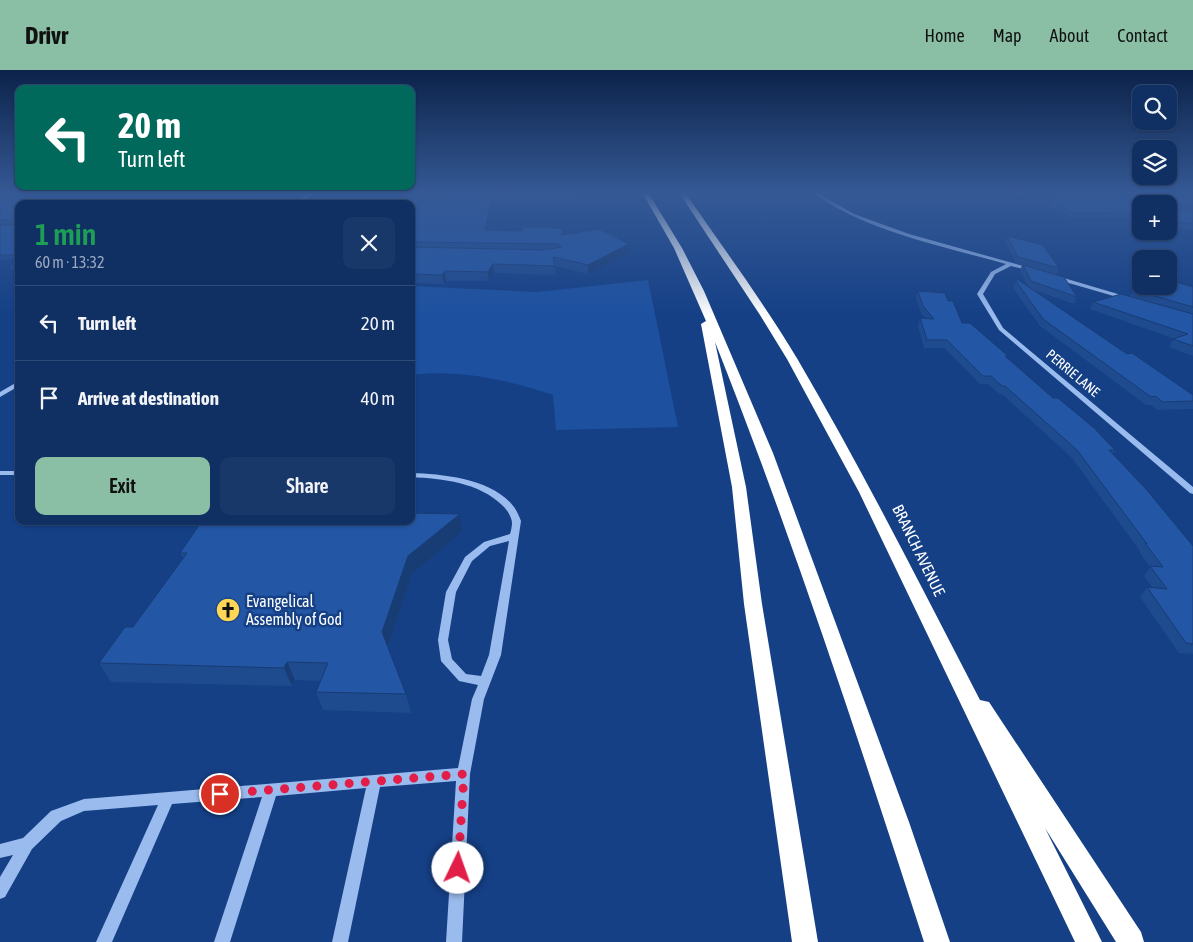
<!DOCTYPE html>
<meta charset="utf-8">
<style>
body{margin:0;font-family:"Asap Condensed",sans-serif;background:#19386a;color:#f1f3f6;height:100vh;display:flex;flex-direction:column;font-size:19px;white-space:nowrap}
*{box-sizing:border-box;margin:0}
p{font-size:16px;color:#9ca9bf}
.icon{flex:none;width:28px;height:28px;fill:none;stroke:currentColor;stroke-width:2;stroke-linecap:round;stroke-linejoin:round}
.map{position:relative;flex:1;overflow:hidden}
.side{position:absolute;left:15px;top:130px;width:400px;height:325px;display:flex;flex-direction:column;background:#103064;border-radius:10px;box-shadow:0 1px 4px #0004,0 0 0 1px #304b78}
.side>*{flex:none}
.hud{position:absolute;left:15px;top:15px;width:400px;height:105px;border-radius:10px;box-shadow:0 1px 4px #0004,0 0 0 1px #304b78;background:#00695c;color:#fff;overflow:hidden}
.tools{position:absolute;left:1132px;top:15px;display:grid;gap:10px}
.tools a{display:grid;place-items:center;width:45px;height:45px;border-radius:10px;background:#103064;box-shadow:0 1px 4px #0004,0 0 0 1px #304b78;font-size:25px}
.pin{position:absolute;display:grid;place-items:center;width:42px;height:42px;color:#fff;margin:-21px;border:2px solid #fff;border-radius:50%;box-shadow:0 1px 5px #0007}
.me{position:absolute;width:55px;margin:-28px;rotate:3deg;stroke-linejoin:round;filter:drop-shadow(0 0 4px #0008)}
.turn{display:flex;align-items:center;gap:18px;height:105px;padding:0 20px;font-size:22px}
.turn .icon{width:65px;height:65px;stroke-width:2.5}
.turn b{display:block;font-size:35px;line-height:42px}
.round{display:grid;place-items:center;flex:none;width:52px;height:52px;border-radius:10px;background:#19386a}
.overview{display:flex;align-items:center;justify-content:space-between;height:85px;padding:0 20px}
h1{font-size:30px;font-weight:600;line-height:38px;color:#1e9e55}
.primary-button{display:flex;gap:10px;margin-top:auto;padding:10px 20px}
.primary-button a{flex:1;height:58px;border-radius:10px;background:#8abfa5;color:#111;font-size:20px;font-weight:600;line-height:58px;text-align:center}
.primary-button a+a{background:#19386a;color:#f1f3f6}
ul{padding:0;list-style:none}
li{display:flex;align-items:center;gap:15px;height:75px;padding:0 20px;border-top:1px solid #304b78}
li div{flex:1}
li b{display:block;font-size:19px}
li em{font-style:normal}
header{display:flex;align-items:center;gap:30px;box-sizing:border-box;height:70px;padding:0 25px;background:#8abfa5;color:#111}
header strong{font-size:24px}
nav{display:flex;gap:28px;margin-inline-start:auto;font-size:18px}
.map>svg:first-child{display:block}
</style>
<header>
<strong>Drivr</strong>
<nav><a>Home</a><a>Map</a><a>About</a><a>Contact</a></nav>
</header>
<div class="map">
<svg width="1193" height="872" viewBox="0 0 1193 872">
<rect width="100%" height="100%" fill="#154086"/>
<path fill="#1d51a0" d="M648 210 678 357 556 360 553 325C508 310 459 299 411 305V216L537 222Z"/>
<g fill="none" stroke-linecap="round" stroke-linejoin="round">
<g fill="#9abbee" fill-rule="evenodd">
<polygon points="308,124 312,124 299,134 294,134"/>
<path d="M815 124H819L854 144 909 164 1034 199V200L1032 201 1011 196 995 204 983 224 1003 258 1193 417V424L1190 423 999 260 977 224 991 202 1006 194C946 177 865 161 815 124Z"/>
<polygon points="1057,206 1128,227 1129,228 1124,229 1055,209 1054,208"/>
<polygon points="19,311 19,316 0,327 0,322"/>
<rect x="0" y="401" width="19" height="4"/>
<path d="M411 403C444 404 493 409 514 437 517 441 519 446 521 451L501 585 484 629 470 704 462 872H446L456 711 380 717 348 872H332L366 718 276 726 230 872H214L262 727 172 734 112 872H96L158 735 84 741 61 751 32 779 5 827 0 829V807L13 785 0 788V774L23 768 51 741 84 729 458 698 472 629 478 615 459 611 441 591 438 570 446 522 465 487 484 472 510 464C511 461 512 456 512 453 512 447 507 440 503 436 479 412 443 409 411 407ZM509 471 489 585 481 606 466 604 452 589 448 570 456 522 472 491 490 476Z"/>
</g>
<g fill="#fff" fill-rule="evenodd">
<path d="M643 124H649L682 178 704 221 773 383 909 752 950 872H924C859 671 793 469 715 272L746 417 762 534 818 872H792L744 534 732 417 701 254 706 251 674 178Z"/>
<path d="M680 124H686C724 179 764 233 798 290 863 401 921 516 980 630L989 632 1141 862 1144 872H1116L1045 758 1102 872H1075L859 422 787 289 760 245Z"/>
</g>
</g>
<g fill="#1e4a8e">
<polygon points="0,124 262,124 251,134 19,134 19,189 0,190 0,155 17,155 18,154 0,154"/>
<polygon points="444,124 585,124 582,131 494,129 488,160 522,161 563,159 563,165 629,174 629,183 588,204 555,196 556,205 494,203 489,211 446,211 444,214 411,213 411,134 440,128"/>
<polygon points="1063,124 1193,124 1193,160 1169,157 1169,134 1141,134 1141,148 1072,148 1048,137 1050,132"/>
<polygon points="1007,166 1059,198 1056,205 1077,227 1074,234 1031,219 1127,284 1193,325 1193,339 1158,340 1151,335 1146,335 1040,256 1013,218 1016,211 1028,217 1020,201 1022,195 1016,193 1005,172"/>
<polygon points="19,190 19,200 12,200 9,195"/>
<polygon points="1193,217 1193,286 1169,277 1173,269 1175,269 1090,239 1093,232 1131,226 1134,220"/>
<polygon points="918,221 948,231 962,253 1008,286 1007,288 1115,380 1113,384 1193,476 1193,584 1179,583 1140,527 1147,517 1153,518 1144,506 1150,497 1140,483 1140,481 1072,388 1002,324 999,324 988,314 980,314 944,278 924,278 918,256 920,248 926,248 921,243 916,228"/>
<polygon points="460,444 462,462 412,504 388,578 406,624 411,643 323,640 316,622 320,611 295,610 292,616 111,612 99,593 133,557 183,489 180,483"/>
</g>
<g fill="#183c74">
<polygon points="256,124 262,124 251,134 246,134"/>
<polygon points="493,124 494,124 494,129 486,168 485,160"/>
<polygon points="582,124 585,124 582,131"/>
<polygon points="629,174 629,183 588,204 588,195"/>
<polygon points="493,194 494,203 489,211 488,202"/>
<polygon points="445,201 446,211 444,214 442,205"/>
<polygon points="460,444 462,462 412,504 387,580 382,562 408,486"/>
<polygon points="287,592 295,610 292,616 284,598"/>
</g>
<g fill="#2356a5" stroke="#183c74">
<polygon points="0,124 256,124 246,134 19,134 19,152 17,150 0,150"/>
<polygon points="444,124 493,124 485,160 522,161 524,157 556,158 563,159 561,165 599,159 629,174 588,195 553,187 555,196 493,194 488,202 445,201 442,205 411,204 411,177 544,180 562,177 559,174 411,172 411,134 387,134 393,128 440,128"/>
<polygon points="1063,124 1100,124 1141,134 1141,142 1074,143 1050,132"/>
<polygon points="1119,124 1193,124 1193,136 1172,133 1170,135 1171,138 1193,141 1193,154 1169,151 1169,146 1180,142 1169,142 1169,134 1144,134 1145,133 1144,129"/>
<polygon points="19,152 19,185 0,185 0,155 17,155"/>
<polygon points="1007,166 1043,175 1059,198 1018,187"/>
<polygon points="19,190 19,195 9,195"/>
<polygon points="1023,195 1064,207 1077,227 1031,211"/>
<polygon points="1017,209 1127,284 1132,283 1193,325 1193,331 1163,332 1155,326 1151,327 1043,249 1016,211"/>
<polygon points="1169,210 1193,217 1193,237 1134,220 1146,216 1169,216"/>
<polygon points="918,221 945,223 948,231 953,231 962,253 970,253 1008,286 1005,286 1053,328 1058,328 1094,358 1115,380 1109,380 1146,419 1193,476 1193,574 1186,573 1147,517 1167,519 1150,496 1163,497 1145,473 1147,474 1077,380 1005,316 1002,316 991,306 983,306 947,270 927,270 920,248 934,249 923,236"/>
<polygon points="1121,224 1193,244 1193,276 1173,269 1188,264 1093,232"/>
<polygon points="411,443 460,444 408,486 382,562 406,624 316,622 328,593 287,592 284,598 99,593 125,557 133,557 187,483 180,483 202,451 411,451"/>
</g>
<linearGradient id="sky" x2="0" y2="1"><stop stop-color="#0c234a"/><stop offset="0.5" stop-color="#355995"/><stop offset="1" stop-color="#355995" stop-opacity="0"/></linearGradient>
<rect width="1193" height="246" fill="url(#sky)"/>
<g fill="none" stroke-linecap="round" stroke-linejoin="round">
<polyline stroke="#e11d48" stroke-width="9" stroke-dasharray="0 16.2" points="220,724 464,704 458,798"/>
</g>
<defs>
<g id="church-disc" transform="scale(1.25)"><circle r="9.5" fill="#ffd757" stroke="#154086"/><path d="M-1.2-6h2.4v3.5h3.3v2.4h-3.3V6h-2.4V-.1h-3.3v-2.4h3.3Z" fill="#111"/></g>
</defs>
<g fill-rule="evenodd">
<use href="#church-disc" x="228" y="540"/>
</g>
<g text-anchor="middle" stroke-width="5" stroke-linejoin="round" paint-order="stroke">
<g font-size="14" fill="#fff" stroke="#154086">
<text transform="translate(1073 303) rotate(40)" y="5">PERRIE LANE</text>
</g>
<g font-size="16" fill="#fff" stroke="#154086">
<text transform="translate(919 480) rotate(64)" y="6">BRANCH AVENUE</text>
</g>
<g font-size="16" fill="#fff" stroke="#154086" text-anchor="start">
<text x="246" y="537">Evangelical<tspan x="246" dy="18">Assembly of God</tspan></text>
</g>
</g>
</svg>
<div class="tools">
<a><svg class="icon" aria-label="search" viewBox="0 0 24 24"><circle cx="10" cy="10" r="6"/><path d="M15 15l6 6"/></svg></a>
<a><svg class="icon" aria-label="layers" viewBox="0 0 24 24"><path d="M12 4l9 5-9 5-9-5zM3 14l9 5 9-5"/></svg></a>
<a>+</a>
<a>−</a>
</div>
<div class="pin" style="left:220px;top:724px;background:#d93025"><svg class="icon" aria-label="arrive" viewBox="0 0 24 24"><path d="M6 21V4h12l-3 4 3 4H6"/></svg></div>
<svg class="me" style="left:458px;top:798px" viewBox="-20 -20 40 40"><circle r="19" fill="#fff"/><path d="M0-13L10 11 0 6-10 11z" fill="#e11d48"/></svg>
<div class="hud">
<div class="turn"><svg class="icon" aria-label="left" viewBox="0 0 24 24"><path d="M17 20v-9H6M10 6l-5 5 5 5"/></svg><div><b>20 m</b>Turn left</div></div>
</div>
<section class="side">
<div class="overview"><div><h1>1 min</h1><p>60 m · 13:32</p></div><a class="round"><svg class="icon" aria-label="close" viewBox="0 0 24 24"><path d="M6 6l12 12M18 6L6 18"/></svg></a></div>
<ul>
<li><svg class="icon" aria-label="left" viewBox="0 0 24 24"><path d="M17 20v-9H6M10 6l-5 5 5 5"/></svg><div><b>Turn left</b></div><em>20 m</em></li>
<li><svg class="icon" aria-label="arrive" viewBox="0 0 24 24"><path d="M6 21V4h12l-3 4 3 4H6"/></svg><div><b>Arrive at destination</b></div><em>40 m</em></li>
</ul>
<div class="primary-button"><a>Exit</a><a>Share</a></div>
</section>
</div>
